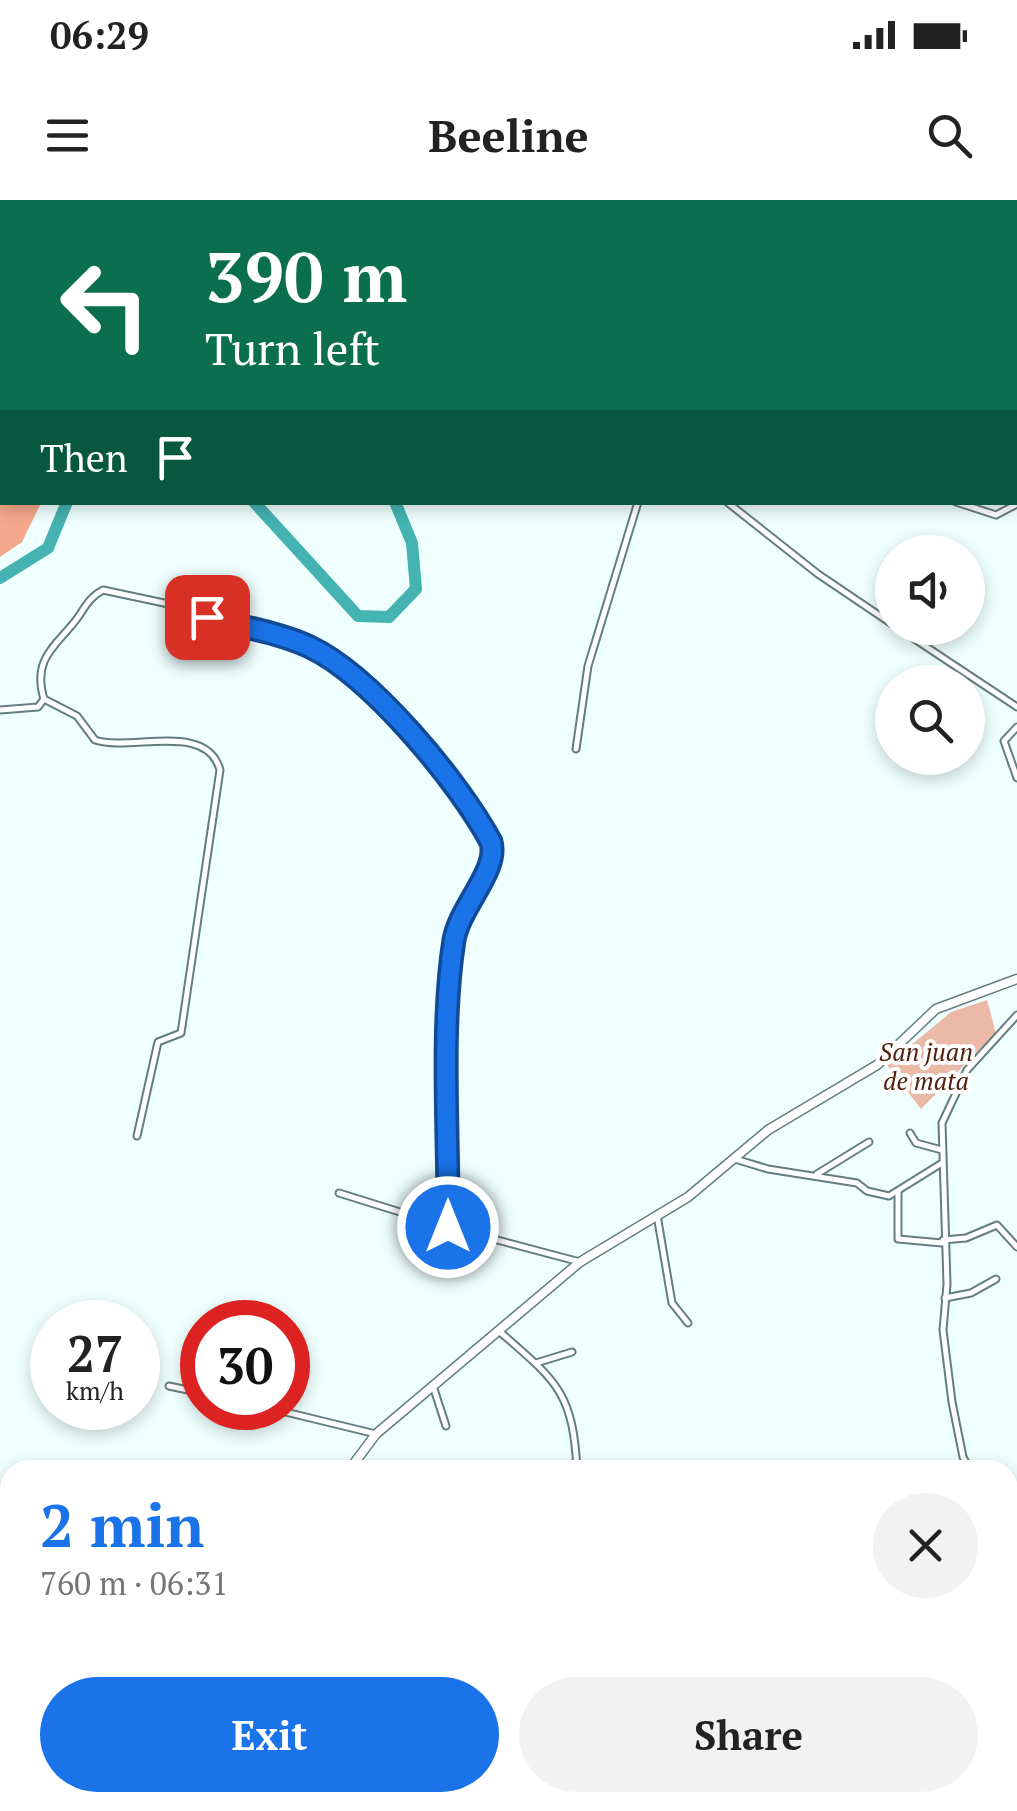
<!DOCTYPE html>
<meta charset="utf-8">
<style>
body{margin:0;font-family:"PT Serif",serif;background:#f2f2f2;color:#222;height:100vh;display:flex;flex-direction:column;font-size:38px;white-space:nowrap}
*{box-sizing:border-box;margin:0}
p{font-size:32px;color:#767676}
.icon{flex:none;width:55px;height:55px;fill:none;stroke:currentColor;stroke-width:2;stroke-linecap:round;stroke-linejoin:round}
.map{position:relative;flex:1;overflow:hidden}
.drawer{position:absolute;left:0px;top:1260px;width:1018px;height:352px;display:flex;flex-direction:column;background:#fff;border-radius:30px 30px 0 0;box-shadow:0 5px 15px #0003}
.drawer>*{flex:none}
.guide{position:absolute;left:0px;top:0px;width:1018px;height:305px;box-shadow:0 5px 15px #0003;background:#0b6e4f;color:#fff;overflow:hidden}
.buttons{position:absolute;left:875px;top:335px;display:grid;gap:20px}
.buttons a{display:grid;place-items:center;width:110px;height:110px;border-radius:50%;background:#fff;box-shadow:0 5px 15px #0003;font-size:50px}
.speed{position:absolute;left:30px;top:1100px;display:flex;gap:20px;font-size:50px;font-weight:700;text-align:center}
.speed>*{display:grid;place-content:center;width:130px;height:130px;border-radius:50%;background:#fff;box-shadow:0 5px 15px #0003;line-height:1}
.speed small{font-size:25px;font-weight:400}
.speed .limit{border:15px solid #d22;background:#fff;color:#111}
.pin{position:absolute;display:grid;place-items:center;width:85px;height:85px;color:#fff;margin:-42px;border-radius:20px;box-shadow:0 5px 15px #0006}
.me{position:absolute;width:110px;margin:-55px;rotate:0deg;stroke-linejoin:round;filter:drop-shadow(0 0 8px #0008)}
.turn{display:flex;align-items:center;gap:35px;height:210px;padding:0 40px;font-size:45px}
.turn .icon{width:130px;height:130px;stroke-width:2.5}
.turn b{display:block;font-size:70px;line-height:85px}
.then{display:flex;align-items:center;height:95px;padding:0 40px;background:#0003;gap:20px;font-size:38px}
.round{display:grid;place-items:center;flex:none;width:105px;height:105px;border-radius:52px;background:#f2f2f2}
.headline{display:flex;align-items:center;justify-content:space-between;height:170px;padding:0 40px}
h1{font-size:60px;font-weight:600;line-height:75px;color:#1a73e8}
.button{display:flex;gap:20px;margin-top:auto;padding:20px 40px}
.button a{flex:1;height:115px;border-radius:60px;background:#1a73e8;color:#fff;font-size:40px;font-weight:600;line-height:115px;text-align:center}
.button a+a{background:#f2f2f2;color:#222}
.status{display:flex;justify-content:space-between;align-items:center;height:70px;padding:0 50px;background:#fff;direction:ltr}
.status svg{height:28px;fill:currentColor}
header{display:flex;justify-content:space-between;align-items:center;height:130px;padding:0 40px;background:#fff;font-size:45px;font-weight:600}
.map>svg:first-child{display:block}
</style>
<div class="status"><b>06:29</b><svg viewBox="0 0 49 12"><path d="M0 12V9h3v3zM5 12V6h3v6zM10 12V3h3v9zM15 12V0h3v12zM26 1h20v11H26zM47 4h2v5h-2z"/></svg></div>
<header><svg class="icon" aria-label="menu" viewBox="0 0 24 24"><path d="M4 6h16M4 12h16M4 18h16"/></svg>Beeline<svg class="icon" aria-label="search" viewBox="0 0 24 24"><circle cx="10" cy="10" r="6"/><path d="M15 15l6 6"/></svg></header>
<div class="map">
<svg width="1017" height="1611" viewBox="0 0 1017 1611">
<rect width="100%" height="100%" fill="#eefffe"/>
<polygon fill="#ebb9a7" points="987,800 996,833 921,909 887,865 951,812"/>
<polygon fill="#f5a88b" points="0,195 2,302 41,303 22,342 0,357"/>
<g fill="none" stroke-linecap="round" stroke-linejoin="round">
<g stroke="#44b3b1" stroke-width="12">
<polyline points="891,0 892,2"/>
<polyline points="486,2 495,0"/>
<polyline points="1015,75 1017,75"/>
<polyline points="254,302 358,416 389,417 416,389 412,343 395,302"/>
<polyline points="0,378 48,348 67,302"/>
</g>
<g stroke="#647e7d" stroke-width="9">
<g id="street">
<polyline points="137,0 137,2"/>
<polyline points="727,302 818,374 892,424"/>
<polyline points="956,302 996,315 1017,304"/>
<polyline points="898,428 1017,507"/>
<path d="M44 499 77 516 95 540C131 552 207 521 220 570L181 833 158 842 137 936"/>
<path d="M0 510 38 507 44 499C32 459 55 447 76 420 85 408 88 398 103 390L178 406 294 441 335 461 397 517 485 632 494 655 458 722 449 772 448 1027 580 1062"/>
<polyline points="1017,527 1004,541 1017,578"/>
<polyline points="576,549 588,466 638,302"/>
<polyline points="910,933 916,943 942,950"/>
<polyline points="735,959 768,969 857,983 867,991 889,996 942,963"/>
<polyline points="817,974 869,942"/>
<polyline points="898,992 898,1039 942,1043"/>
<polyline points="339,993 448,1027"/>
<polyline points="657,1015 672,1103 688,1123"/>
<polyline points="943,1040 966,1038 997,1025 1017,1047"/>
<polyline points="945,1098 971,1093 996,1079"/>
<path d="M499 1131C556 1181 573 1191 577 1270"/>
<polyline points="536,1163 572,1152"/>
<polyline points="169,1186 202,1193"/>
<polyline points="433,1186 446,1226"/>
<polyline points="269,1208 376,1234"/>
<polyline points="970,1270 963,1257 952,1202 943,1130 947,1084 942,923 967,870 1017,815"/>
<polyline points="1008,1323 1017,1335"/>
<polyline points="217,1602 218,1611"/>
<polyline points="607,1602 617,1611"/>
<polyline points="706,1606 709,1611"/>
</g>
</g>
<g stroke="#647e7d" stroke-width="11">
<g id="secondary">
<polyline points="349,1270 376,1234 580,1062 688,997 768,930 877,865 936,809 1017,779"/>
<polyline points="0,1448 10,1449"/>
</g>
</g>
<g stroke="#647e7d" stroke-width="14">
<g id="highway">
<polyline points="942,0 943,2"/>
<polyline points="1015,245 1017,252"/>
</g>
</g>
<use href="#street" stroke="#fff" stroke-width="5"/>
<use href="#secondary" stroke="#fff" stroke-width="8"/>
<use href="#highway" stroke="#fff" stroke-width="10"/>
</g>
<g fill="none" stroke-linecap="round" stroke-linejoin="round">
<g stroke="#114b97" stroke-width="25">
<path id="route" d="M207 417C240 427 278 432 310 447 371 476 459 582 491 642 499 670 460 706 454 740 440 828 449 937 448 1027"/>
</g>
<use href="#route" stroke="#1a73e8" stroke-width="18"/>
</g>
<g text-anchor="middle" stroke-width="8" stroke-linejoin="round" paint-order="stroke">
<g font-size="25" font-style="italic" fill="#51210e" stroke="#fff">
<text x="926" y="861">San juan<tspan x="926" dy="29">de mata</tspan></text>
</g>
</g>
</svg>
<div class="buttons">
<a><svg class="icon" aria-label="sound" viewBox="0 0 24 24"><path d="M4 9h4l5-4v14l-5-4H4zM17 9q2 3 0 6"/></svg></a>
<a><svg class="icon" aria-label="search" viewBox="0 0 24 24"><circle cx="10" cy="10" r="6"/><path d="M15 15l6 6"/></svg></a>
</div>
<div class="speed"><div>27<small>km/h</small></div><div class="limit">30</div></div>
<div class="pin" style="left:207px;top:417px;background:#d93025"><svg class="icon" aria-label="arrive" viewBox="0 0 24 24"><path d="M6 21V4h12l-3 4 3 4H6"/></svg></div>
<svg class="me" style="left:448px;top:1027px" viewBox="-20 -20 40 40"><circle r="17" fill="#1a73e8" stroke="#fff" stroke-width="3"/><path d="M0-11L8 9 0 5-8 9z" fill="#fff"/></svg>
<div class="guide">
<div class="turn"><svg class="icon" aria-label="left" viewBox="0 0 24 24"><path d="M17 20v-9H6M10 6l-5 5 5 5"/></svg><div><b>390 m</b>Turn left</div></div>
<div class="then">Then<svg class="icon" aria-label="arrive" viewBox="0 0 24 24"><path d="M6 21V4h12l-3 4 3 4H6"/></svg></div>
</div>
<section class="drawer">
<div class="headline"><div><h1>2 min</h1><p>760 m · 06:31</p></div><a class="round"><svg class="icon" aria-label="close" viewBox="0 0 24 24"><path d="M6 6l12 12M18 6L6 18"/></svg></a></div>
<div class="button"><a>Exit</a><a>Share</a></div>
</section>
</div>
